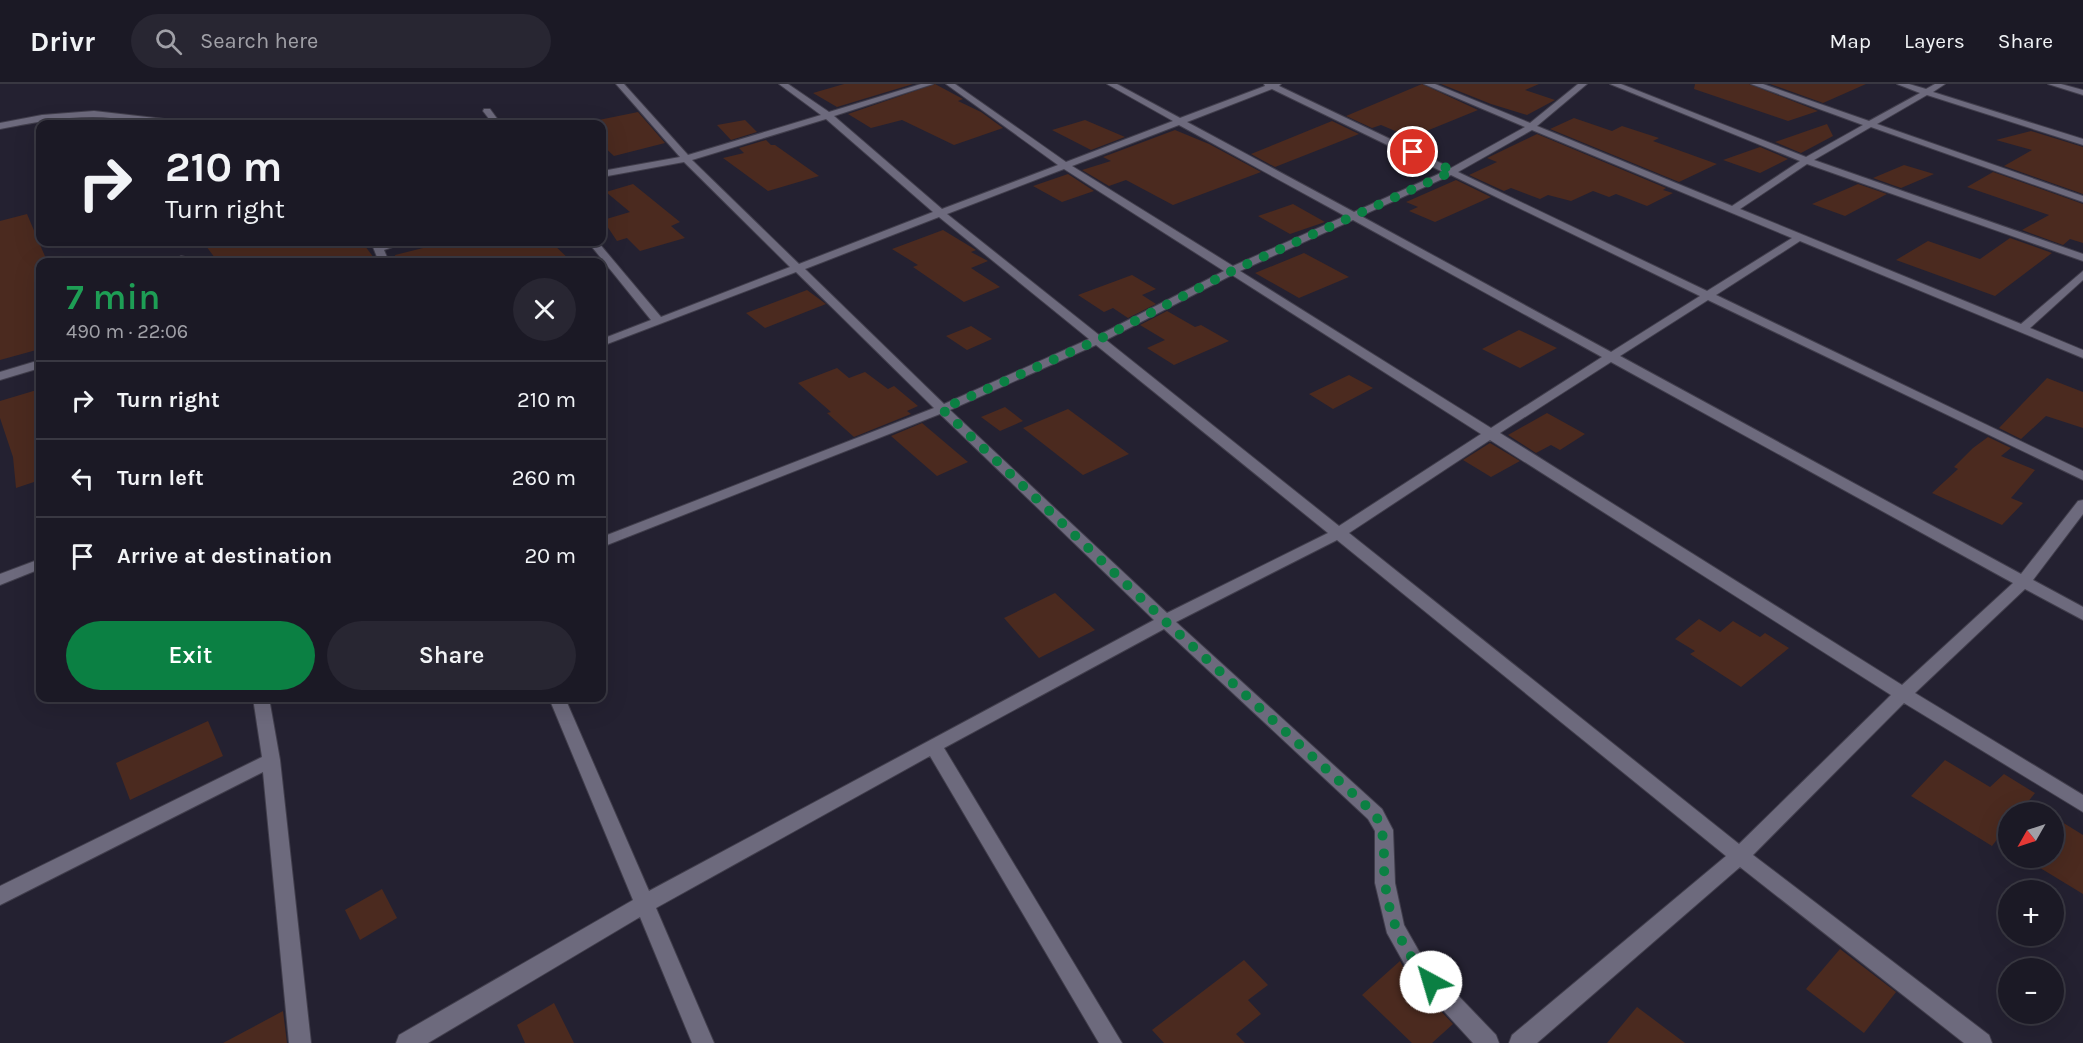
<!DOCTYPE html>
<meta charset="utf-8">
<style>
body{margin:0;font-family:Karla,sans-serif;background:#282632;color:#f1f3f6;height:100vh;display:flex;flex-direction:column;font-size:22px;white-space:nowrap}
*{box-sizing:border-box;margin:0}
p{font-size:20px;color:#a0a0a7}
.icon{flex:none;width:33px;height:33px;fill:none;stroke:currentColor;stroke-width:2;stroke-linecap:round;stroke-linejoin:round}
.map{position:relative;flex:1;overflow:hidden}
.panel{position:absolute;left:36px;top:174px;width:570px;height:444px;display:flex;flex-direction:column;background:#1b1925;border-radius:12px;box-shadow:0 6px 24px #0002,0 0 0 2px #393842}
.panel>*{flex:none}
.hud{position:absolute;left:36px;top:36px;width:570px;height:126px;border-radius:12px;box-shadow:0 6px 24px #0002,0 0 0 2px #393842;background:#1b1925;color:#f1f3f6;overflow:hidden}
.needle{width:39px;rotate:231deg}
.controls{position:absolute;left:1998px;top:718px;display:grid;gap:12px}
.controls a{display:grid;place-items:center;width:66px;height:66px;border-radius:50%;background:#1b1925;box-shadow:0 6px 24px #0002,0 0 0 2px #393842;font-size:30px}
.pin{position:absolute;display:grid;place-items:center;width:51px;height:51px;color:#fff;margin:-26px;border:3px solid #fff;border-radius:50%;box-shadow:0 2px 6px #0007}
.me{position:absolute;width:66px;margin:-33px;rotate:321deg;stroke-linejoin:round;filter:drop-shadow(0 0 4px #0008)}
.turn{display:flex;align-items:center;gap:21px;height:126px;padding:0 30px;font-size:27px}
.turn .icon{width:78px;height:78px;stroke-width:2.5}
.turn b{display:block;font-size:42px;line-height:51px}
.round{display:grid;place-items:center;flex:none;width:63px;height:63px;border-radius:32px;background:#282632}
.summary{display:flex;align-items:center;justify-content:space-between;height:102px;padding:0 30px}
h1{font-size:36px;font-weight:600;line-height:45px;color:#1e9e55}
.primary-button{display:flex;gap:12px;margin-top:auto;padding:12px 30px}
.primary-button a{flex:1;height:69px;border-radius:36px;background:#0b8043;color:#fff;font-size:24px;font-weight:600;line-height:69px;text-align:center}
.primary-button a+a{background:#282632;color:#f1f3f6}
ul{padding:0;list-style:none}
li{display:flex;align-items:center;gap:18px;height:78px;padding:0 30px;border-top:2px solid #393842}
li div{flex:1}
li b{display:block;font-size:22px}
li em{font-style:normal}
header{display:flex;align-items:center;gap:36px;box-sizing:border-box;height:84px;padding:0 30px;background:#1b1925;border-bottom:2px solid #393842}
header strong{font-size:28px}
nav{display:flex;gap:33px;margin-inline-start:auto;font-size:21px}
.search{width:420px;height:54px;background:#282632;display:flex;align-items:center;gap:15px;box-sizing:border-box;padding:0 21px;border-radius:33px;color:#a0a0a7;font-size:22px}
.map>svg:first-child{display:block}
</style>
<header>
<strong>Drivr</strong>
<div class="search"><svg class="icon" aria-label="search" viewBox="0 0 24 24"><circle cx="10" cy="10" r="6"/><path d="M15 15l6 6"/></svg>Search here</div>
<nav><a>Map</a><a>Layers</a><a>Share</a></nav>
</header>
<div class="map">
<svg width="2083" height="959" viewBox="0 0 2083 959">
<rect width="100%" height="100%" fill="#242131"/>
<g fill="#4b2a1f">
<polygon points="844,0 913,0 837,23 813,9"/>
<polygon points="935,0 963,15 958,17 981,28 1003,44 954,61 902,36 871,44 848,30"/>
<polygon points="1422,0 1478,26 1424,48 1413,44 1400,49 1381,41 1372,44 1346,32"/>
<polygon points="1441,0 1539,0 1525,6 1555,16 1527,31 1491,20"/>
<polygon points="1695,0 1749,0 1818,27 1788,37 1694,5"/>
<polygon points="1770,0 1866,0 1823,19"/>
<polygon points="638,28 665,59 614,72 602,61 602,40 579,40"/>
<polygon points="1574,34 1612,47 1622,42 1659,54 1653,57 1717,80 1679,98 1550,45"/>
<polygon points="745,36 757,48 731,56 717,41"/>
<polygon points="1085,36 1125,53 1091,66 1052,46"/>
<polygon points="1332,37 1359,50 1275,83 1251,70"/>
<polygon points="1827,40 1833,52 1801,69 1775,58"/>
<polygon points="1175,46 1209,60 1261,88 1173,121 1126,96 1109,102 1082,86 1111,77 1103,73"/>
<polygon points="2031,47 2083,63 2083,110 2004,82 2032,66 1996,56"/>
<polygon points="1537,50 1666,104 1663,106 1673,109 1647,122 1616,110 1609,113 1593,107 1571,117 1548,111 1540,115 1511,104 1504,107 1469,91 1497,78 1487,74"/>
<polygon points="766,56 771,61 775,61 819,92 768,107 723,74 744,69 739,64"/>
<polygon points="1760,63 1788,75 1760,89 1723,76"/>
<polygon points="1904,81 1934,90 1901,104 1873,94"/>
<polygon points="1993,88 2083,120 2083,159 2070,155 2063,161 2022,146 2049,131 1967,103"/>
<polygon points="1068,90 1094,107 1062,118 1033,102"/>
<polygon points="1456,96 1491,113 1435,138 1409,127 1418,123 1406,118"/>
<polygon points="633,100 680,138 671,142 685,154 640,167 627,154 617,157 603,136 630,128 606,108"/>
<polygon points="1858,100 1887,110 1845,132 1812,120"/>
<polygon points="1293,120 1325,138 1290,150 1258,132"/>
<polygon points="27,130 47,177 40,178 40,265 0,276 0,137"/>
<polygon points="943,146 976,166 971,168 988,177 971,184 1000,203 964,218 913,183 918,181 892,165"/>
<polygon points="2010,154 2052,169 1995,212 1896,176 1928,157 1980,175"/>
<polygon points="203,158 362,158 377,178 218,178"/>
<polygon points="447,158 551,158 572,178 396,178 395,171"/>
<polygon points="1304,169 1349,193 1299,214 1255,189"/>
<polygon points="1132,191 1156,205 1142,211 1156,220 1128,234 1113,224 1104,228 1078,211"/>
<polygon points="807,206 826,220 765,244 746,229"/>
<polygon points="1167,227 1195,243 1201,241 1229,257 1174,281 1147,264 1165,256 1140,241"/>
<polygon points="971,242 992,255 967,266 946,252"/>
<polygon points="1519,246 1557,264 1520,284 1482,265"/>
<polygon points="837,284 849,294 865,288 888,305 894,302 918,322 907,327 911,330 854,353 827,329 831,328 798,299"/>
<polygon points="1349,291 1373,304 1333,325 1309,310"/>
<polygon points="2047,294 2083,308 2083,344 2046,332 2021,355 1999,344"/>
<polygon points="40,305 40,396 16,404 13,373 0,334 0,317"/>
<polygon points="1005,323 1023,337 1000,347 981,333"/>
<polygon points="1068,325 1129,370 1083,391 1023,344"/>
<polygon points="1547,329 1585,350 1560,366 1551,361 1536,369 1508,351"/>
<polygon points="922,339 968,378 937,392 891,352"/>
<polygon points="1988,353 2011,364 2001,372 2035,386 2011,414 2023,419 2002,441 1932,409 1958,385 1954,383 1973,364"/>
<polygon points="1490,359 1520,377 1491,393 1463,376"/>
<polygon points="1055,509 1095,546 1039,574 1004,534"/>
<polygon points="1699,535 1720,548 1733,537 1760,553 1765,549 1789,564 1741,603 1690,570 1695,567 1675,555"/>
<polygon points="208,637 223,672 130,716 116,679"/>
<polygon points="1945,676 1990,703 2004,690 2035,709 2019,729 2008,729 2008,741 1992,762 1911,712"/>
<polygon points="2054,733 2083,751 2083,810 2024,774 2054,774"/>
<polygon points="382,805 397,834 360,856 345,826"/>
<polygon points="1840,865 1896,908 1864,949 1806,905"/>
<polygon points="1244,876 1268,901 1248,916 1261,930 1236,950 1245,959 1164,959 1152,946"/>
<polygon points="1400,877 1408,892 1453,940 1432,959 1412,959 1362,911"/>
<polygon points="554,919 574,959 525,959 517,941"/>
<polygon points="1637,923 1685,959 1607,959"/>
<polygon points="283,927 287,959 223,959"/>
</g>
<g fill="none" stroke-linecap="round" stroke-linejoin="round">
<g stroke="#413e4c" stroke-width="2">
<g id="minor">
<path d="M616 0H624L688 71 821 31 779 0H788L829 28 921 0H933L834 32 942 125 1058 81 946 0H955L1066 78 1173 37 1107 0H1117L1180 34 1265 2 1264 0H1281L1279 2 1451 84 1525 43 1424 0H1435L1530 39 1578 0H1587L1537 42 1732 122 1800 77 1610 0H1621L1806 73 1863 41 1751 0H1763L1869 37 1920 9 1897 0H1909L1926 5 1935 0H1945L1933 8 2083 55V61L1927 11 1877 40 2083 112V118L1871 43 1814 76 2083 170V177L1807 80 1740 125 2021 240 2083 187V196L2030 244 2083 266V274L1800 157 1716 211 2083 387V396L1708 216 1620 272 2021 490 2078 417 2083 416V430L2033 496 2083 523V536L2025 505 1915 609 2083 711V728L1904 619 1753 771 1989 951 1992 959H1964L1740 783 1537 959H1509L1512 951 1726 772 1337 456 1176 538 1382 725 1393 746 1395 799 1404 841 1424 876 1496 951 1499 959H1473L1410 890 1387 849 1375 799V747L1368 735 1164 545 944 664 1122 959H1099L930 672 656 824 714 959H692L640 833 428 959H396L399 951 633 816 549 614H565L649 807 1154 536 940 330 602 463V453L934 324 796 188 602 262V255L651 236 588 158H598L661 233 790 183 684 78 602 93V87L680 73ZM1272 5 1443 88 1354 128 1187 38ZM826 35 933 128 799 180 692 76ZM1179 41 1345 132 1233 182 1072 82ZM1532 46 1792 154 1707 207 1458 88ZM1064 85 1224 187 1099 251 947 130ZM1451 91 1700 212 1611 268 1361 132ZM939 133 1089 255 944 320 805 185ZM1353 136 1602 273 1491 344 1240 187ZM1232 191 1481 350 1339 442 1106 256ZM1096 261 1328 449 1167 529 950 326ZM1611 278 2013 499 1902 601 1500 349ZM1490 356 1891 611 1739 760 1349 449Z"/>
<polygon points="2048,0 2061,0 2083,6 2083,11"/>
<polygon points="484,25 490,25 501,40 493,40 483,27"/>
<path d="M94 27 182 37 186 40C155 43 124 33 93 33 62 33 31 39 0 45V39L42 31Z"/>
<polygon points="371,158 381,158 382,160 407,158 384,166 389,178 379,178"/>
<polygon points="181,172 185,173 187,178 177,178 176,175"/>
<polygon points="40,276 40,284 0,296 0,288"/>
<polygon points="40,475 40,485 0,501 0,490"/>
<polygon points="253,614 269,614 280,676 311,959 289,959 263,688 0,821 0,802 262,673"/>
</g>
</g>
<use href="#minor" fill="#6d6a7d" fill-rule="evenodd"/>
</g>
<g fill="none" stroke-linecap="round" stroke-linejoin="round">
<path stroke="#0b8043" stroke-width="10" stroke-dasharray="0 18" d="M1413 68 1453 87 1234 186 1098 256 942 325 1165 537 1375 730C1388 754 1382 772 1385 798 1389 837 1405 870 1431 898"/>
</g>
</svg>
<div class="controls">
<a><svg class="needle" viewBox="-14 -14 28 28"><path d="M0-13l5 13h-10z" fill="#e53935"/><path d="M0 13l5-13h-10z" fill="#a0a0a7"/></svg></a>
<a>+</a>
<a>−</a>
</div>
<div class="pin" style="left:1413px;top:68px;background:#d93025"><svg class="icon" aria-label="arrive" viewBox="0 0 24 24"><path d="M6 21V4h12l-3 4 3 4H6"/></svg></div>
<svg class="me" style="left:1431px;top:898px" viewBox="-20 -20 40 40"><circle r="19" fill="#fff"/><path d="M0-13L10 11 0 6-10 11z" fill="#0b8043"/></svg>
<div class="hud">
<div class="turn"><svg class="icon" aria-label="right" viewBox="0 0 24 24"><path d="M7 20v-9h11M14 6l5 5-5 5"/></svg><div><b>210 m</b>Turn right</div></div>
</div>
<section class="panel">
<div class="summary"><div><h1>7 min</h1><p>490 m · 22:06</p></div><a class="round"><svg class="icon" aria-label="close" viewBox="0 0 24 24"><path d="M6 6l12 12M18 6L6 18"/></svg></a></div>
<ul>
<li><svg class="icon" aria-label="right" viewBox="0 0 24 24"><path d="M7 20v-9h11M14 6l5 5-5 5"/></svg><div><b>Turn right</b></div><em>210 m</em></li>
<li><svg class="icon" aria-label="left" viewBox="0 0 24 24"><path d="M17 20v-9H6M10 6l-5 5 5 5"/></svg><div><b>Turn left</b></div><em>260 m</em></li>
<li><svg class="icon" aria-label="arrive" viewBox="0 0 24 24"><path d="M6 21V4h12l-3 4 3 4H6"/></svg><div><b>Arrive at destination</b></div><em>20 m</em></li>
</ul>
<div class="primary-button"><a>Exit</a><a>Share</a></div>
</section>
</div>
